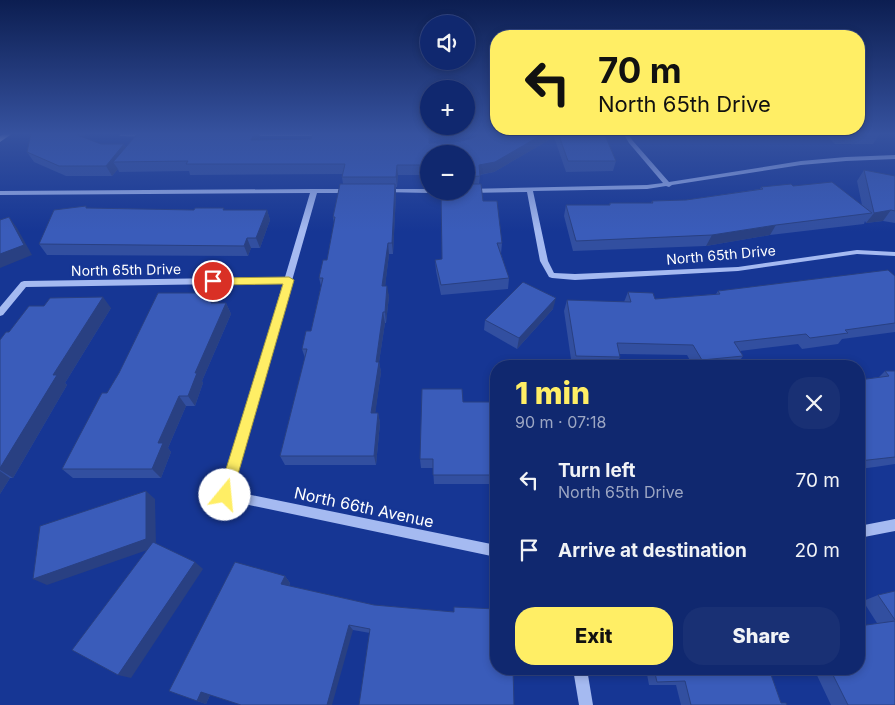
<!DOCTYPE html>
<meta charset="utf-8">
<style>
body{margin:0;font-family:Inter,sans-serif;background:#193074;color:#f1f3f6;height:100vh;display:flex;flex-direction:column;font-size:19px;white-space:nowrap}
*{box-sizing:border-box;margin:0}
p{font-size:16px;color:#9ca6c3}
.icon{flex:none;width:28px;height:28px;fill:none;stroke:currentColor;stroke-width:2;stroke-linecap:round;stroke-linejoin:round}
.map{position:relative;flex:1;overflow:hidden}
.side{position:absolute;left:490px;top:360px;width:375px;height:315px;display:flex;flex-direction:column;background:#10286f;border-radius:20px;box-shadow:0 2px 8px #0003,0 0 0 1px #304482}
.side>*{flex:none}
.guide{position:absolute;left:490px;top:30px;width:375px;height:105px;border-radius:20px;box-shadow:0 2px 8px #0003,0 0 0 1px #304482;background:#ffee65;color:#111;overflow:hidden}
.controls{position:absolute;left:420px;top:15px;display:grid;gap:10px}
.controls a{display:grid;place-items:center;width:55px;height:55px;border-radius:50%;background:#10286f;box-shadow:0 2px 8px #0003,0 0 0 1px #304482;font-size:25px}
.pin{position:absolute;display:grid;place-items:center;width:42px;height:42px;color:#fff;margin:-21px;border:2px solid #fff;border-radius:50%;box-shadow:0 1px 5px #0007}
.me{position:absolute;width:55px;margin:-28px;rotate:17deg;stroke-linejoin:round;filter:drop-shadow(0 0 4px #0008)}
.turn{display:flex;align-items:center;gap:18px;height:105px;padding:0 25px;font-size:22px}
.turn .icon{width:65px;height:65px;stroke-width:2.5}
.turn b{display:block;font-size:35px;line-height:42px}
.round{display:grid;place-items:center;flex:none;width:52px;height:52px;border-radius:20px;background:#193074}
.head{display:flex;align-items:center;justify-content:space-between;height:85px;padding:0 25px}
h1{font-size:30px;font-weight:800;line-height:38px;color:#ffee65}
.primary-button{display:flex;gap:10px;margin-top:auto;padding:10px 25px}
.primary-button a{flex:1;height:58px;border-radius:20px;background:#ffee65;color:#111;font-size:20px;font-weight:800;line-height:58px;text-align:center}
.primary-button a+a{background:#193074;color:#f1f3f6}
ul{padding:0;list-style:none}
li{display:flex;align-items:center;gap:15px;height:70px;padding:0 25px}
li div{flex:1}
li b{display:block;font-size:19px}
li em{font-style:normal}
.map>svg:first-child{display:block}
</style>
<div class="map">
<svg width="895" height="705" viewBox="0 0 895 705">
<rect width="100%" height="100%" fill="#163694"/>
<g fill="none" stroke-linecap="round" stroke-linejoin="round">
<g fill="#a5baf1" fill-rule="evenodd">
<polygon points="122,133 147,133 150,135 147,137 120,136 119,135"/>
<polygon points="245,133 325,133 327,134 324,136 247,136 244,134"/>
<polygon points="415,133 461,133 458,135 417,135"/>
<polygon points="623,133 627,133 633,141 669,182 801,161 846,157 895,155 895,159 846,161 801,165 672,185 669,187 666,186 647,189 533,191 548,261 554,273 575,274 738,267 857,250 895,252 895,256 857,254 738,271 575,280 552,278 549,277 540,261 527,192 466,193 463,191 466,191 466,189 647,185 663,183 629,143"/>
<polygon points="314,189 351,189 354,191 351,193 317,193 232,491 496,545 496,557 221,499 220,495 283,283 26,287 3,315 0,316 0,307 21,282 24,281 285,277 310,193 0,195 0,191"/>
<polygon points="384,189 429,189 429,191 432,191 429,193 382,192 382,190"/>
<polygon points="895,519 895,531 859,538 859,526"/>
<polygon points="573,669 587,669 593,705 579,705"/>
</g>
<polygon fill="#eff3ff" fill-rule="evenodd" points="5,133 13,133 0,142 0,136"/>
</g>
<g fill="#324fa0">
<polygon points="483,133 604,133 616,161 613,171 566,172 554,137 494,172 480,175 479,184 483,201 502,243 501,254 509,278 508,289 441,295 436,271 435,260 442,259 466,191 466,154 429,154 429,175 398,175 397,187 396,187 396,194 393,254 389,254 385,286 389,296 386,323 385,323 379,362 381,372 375,413 378,413 380,423 376,465 285,465 280,456 305,358 302,349 311,331 321,286 319,278 327,260 334,223 333,217 343,184 342,177 343,174 190,175 189,171 119,172 118,169 112,176 66,176 34,162 27,152 82,137 101,144 124,144 126,147 260,137 259,140 450,143 470,139"/>
<polygon points="824,133 878,133 880,134 873,144 835,144"/>
<polygon points="864,170 895,176 895,223 883,221 866,223 865,221 864,224 770,235 706,246 573,251 564,216 566,205 609,205 610,203 651,203 652,201 686,200 760,189 761,187 793,186 862,205 857,181"/>
<polygon points="88,208 194,210 267,210 270,220 260,248 251,248 248,256 47,255 39,244"/>
<polygon points="895,276 895,332 842,339 838,344 802,349 798,344 740,351 743,356 736,366 693,366 687,355 619,354 620,357 616,366 572,366 564,311 567,300 624,302 628,292 655,299 716,294 718,291"/>
<polygon points="220,303 226,303 231,314 202,381 203,383 195,406 186,406 168,448 171,452 161,478 73,478 62,469"/>
<polygon points="44,306 111,308 65,383 67,385 13,478 10,478 0,494 0,340 9,332"/>
<polygon points="553,309 517,349 484,330 485,320"/>
<polygon points="885,371 895,371 895,464 875,467 859,469 859,380 879,377"/>
<polygon points="463,402 496,402 496,493 495,493 495,484 434,484 433,468 421,468 420,459"/>
<polygon points="285,576 290,583 289,586 374,605 454,612 496,609 370,633 353,630 210,695 206,704 197,701"/>
<polygon points="895,591 895,705 831,705 814,669 859,669 877,623 863,601 878,595"/>
<polygon points="646,669 769,669 781,703 787,705 681,705 676,685 649,685"/>
</g>
<g fill="#294082">
<polygon points="72,133 86,133 78,143"/>
<polygon points="255,133 259,133 260,137 254,150 251,140"/>
<polygon points="545,133 555,133 554,137 494,172 478,175 479,165"/>
<polygon points="124,144 129,154 113,162 118,169 112,176 106,166"/>
<polygon points="397,165 398,175 397,187 396,177"/>
<polygon points="395,184 396,194 393,254 392,243"/>
<polygon points="267,210 270,220 260,248 256,238"/>
<polygon points="891,210 883,221 866,223 874,213"/>
<polygon points="9,217 17,228 32,255 0,268 0,254"/>
<polygon points="776,225 770,235 706,246 712,235"/>
<polygon points="247,238 251,248 248,256 244,246"/>
<polygon points="388,243 389,254 384,296 382,286"/>
<polygon points="387,286 389,296 386,323 385,312"/>
<polygon points="215,293 220,304 211,303"/>
<polygon points="103,297 111,308 65,383 67,385 13,478 0,470 0,468 53,375"/>
<polygon points="556,298 553,309 517,349 519,338"/>
<polygon points="226,303 231,314 202,381 203,383 195,406 188,396 195,373"/>
<polygon points="383,312 385,323 378,369 379,362 381,372 374,423 371,413 376,362"/>
<polygon points="179,396 186,406 168,448 171,452 161,478 152,469 158,443"/>
<polygon points="378,413 380,423 376,465 374,456"/>
<polygon points="0,471 10,478 0,494"/>
<polygon points="146,491 155,499 156,547 47,585 33,579"/>
<polygon points="195,562 203,569 131,678 118,675"/>
<polygon points="285,576 290,583 287,591 281,584"/>
<polygon points="349,625 353,630 332,705 327,705"/>
<polygon points="201,692 210,695 206,704 197,701"/>
</g>
<g fill="#3a5cba" stroke="#294082">
<polygon points="31,133 72,133 101,144 124,144 106,166 59,166 27,152"/>
<polygon points="138,133 255,133 251,140 311,139 313,133 429,133 429,143 450,143 470,139 483,133 545,133 495,162 479,165 480,176 466,177 466,154 429,154 429,165 397,165 396,177 342,177 345,164 186,164 188,161 113,162"/>
<polygon points="558,133 604,133 616,161 568,161"/>
<polygon points="840,133 878,133 880,134 841,134"/>
<polygon points="864,170 895,176 895,211 891,210 874,213"/>
<polygon points="832,182 872,213 776,225 712,235 576,241 566,205 610,205 610,203 653,203 652,201 686,200 763,189 761,187 791,184 793,186"/>
<polygon points="340,184 395,184 392,243 388,243 382,286 387,286 385,312 383,312 376,362 379,362 371,413 378,413 374,456 280,456 307,349 302,349 306,331 311,331 323,278 319,278 323,260 327,260 335,217 333,217"/>
<polygon points="466,184 481,184 483,201 497,201 502,243 497,243 509,278 441,285 435,260 442,259 441,191 466,191"/>
<polygon points="86,206 86,208 194,210 195,208 224,208 223,210 267,210 256,238 247,238 244,246 39,244 54,210"/>
<polygon points="9,217 24,245 0,254 0,220"/>
<polygon points="888,270 895,276 895,323 845,330 848,333 810,338 806,334 734,342 743,356 702,360 693,345 617,343 620,357 576,356 567,300 631,302 628,292 653,293 655,299 720,294 718,291"/>
<polygon points="523,282 556,298 519,338 485,320"/>
<polygon points="158,293 215,293 211,303 226,303 195,373 197,373 188,396 179,396 158,443 163,443 152,469 62,469 102,393 107,393 119,373"/>
<polygon points="103,297 53,375 57,375 0,468 0,340 6,332 9,332 29,306 44,306 50,298"/>
<polygon points="885,371 895,371 895,457 859,461 859,380 889,376"/>
<polygon points="422,389 462,389 463,402 496,402 496,475 433,475 433,459 420,459"/>
<polygon points="146,491 146,539 33,579 40,526"/>
<polygon points="153,542 195,562 118,675 72,650"/>
<polygon points="235,562 285,576 281,584 374,605 454,612 454,607 496,609 496,669 513,669 514,705 359,705 370,629 349,625 327,705 241,705 201,692 197,701 169,691"/>
<polygon points="895,591 895,620 878,595"/>
<polygon points="895,621 895,705 848,705 830,669 859,669 859,626"/>
<polygon points="654,669 769,669 781,703 786,703 787,705 691,705 685,681 657,682"/>
</g>
<linearGradient id="sky" x2="0" y2="1"><stop stop-color="#0c1e51"/><stop offset="0.58" stop-color="#36529f"/><stop offset="1" stop-color="#36529f" stop-opacity="0"/></linearGradient>
<rect width="895" height="231" fill="url(#sky)"/>
<polygon fill="#ffee65" stroke="#a69b42" points="289,277 294,280 232,495 230,500 225,502 220,500 218,495 283,284 213,285 208,281 213,278"/>
<g text-anchor="middle" stroke-width="5" stroke-linejoin="round" paint-order="stroke">
<g font-size="14" fill="#fff" stroke="#163694">
<text transform="translate(721 255) rotate(-5)" y="5">North 65th Drive</text>
<text transform="translate(126 270) rotate(-1)" y="5">North 65th Drive</text>
</g>
<g font-size="16" fill="#fff" stroke="#163694">
<text transform="translate(364 507) rotate(12)" y="6">North 66th Avenue</text>
</g>
</g>
</svg>
<div class="controls">
<a><svg class="icon" aria-label="sound" viewBox="0 0 24 24"><path d="M4 9h4l5-4v14l-5-4H4zM17 9q2 3 0 6"/></svg></a>
<a>+</a>
<a>−</a>
</div>
<div class="pin" style="left:213px;top:281px;background:#d93025"><svg class="icon" aria-label="arrive" viewBox="0 0 24 24"><path d="M6 21V4h12l-3 4 3 4H6"/></svg></div>
<svg class="me" style="left:225px;top:495px" viewBox="-20 -20 40 40"><circle r="19" fill="#fff"/><path d="M0-13L10 11 0 6-10 11z" fill="#ffee65"/></svg>
<div class="guide">
<div class="turn"><svg class="icon" aria-label="left" viewBox="0 0 24 24"><path d="M17 20v-9H6M10 6l-5 5 5 5"/></svg><div><b>70 m</b>North 65th Drive</div></div>
</div>
<section class="side">
<div class="head"><div><h1>1 min</h1><p>90 m · 07:18</p></div><a class="round"><svg class="icon" aria-label="close" viewBox="0 0 24 24"><path d="M6 6l12 12M18 6L6 18"/></svg></a></div>
<ul>
<li><svg class="icon" aria-label="left" viewBox="0 0 24 24"><path d="M17 20v-9H6M10 6l-5 5 5 5"/></svg><div><b>Turn left</b><p>North 65th Drive</p></div><em>70 m</em></li>
<li><svg class="icon" aria-label="arrive" viewBox="0 0 24 24"><path d="M6 21V4h12l-3 4 3 4H6"/></svg><div><b>Arrive at destination</b></div><em>20 m</em></li>
</ul>
<div class="primary-button"><a>Exit</a><a>Share</a></div>
</section>
</div>
